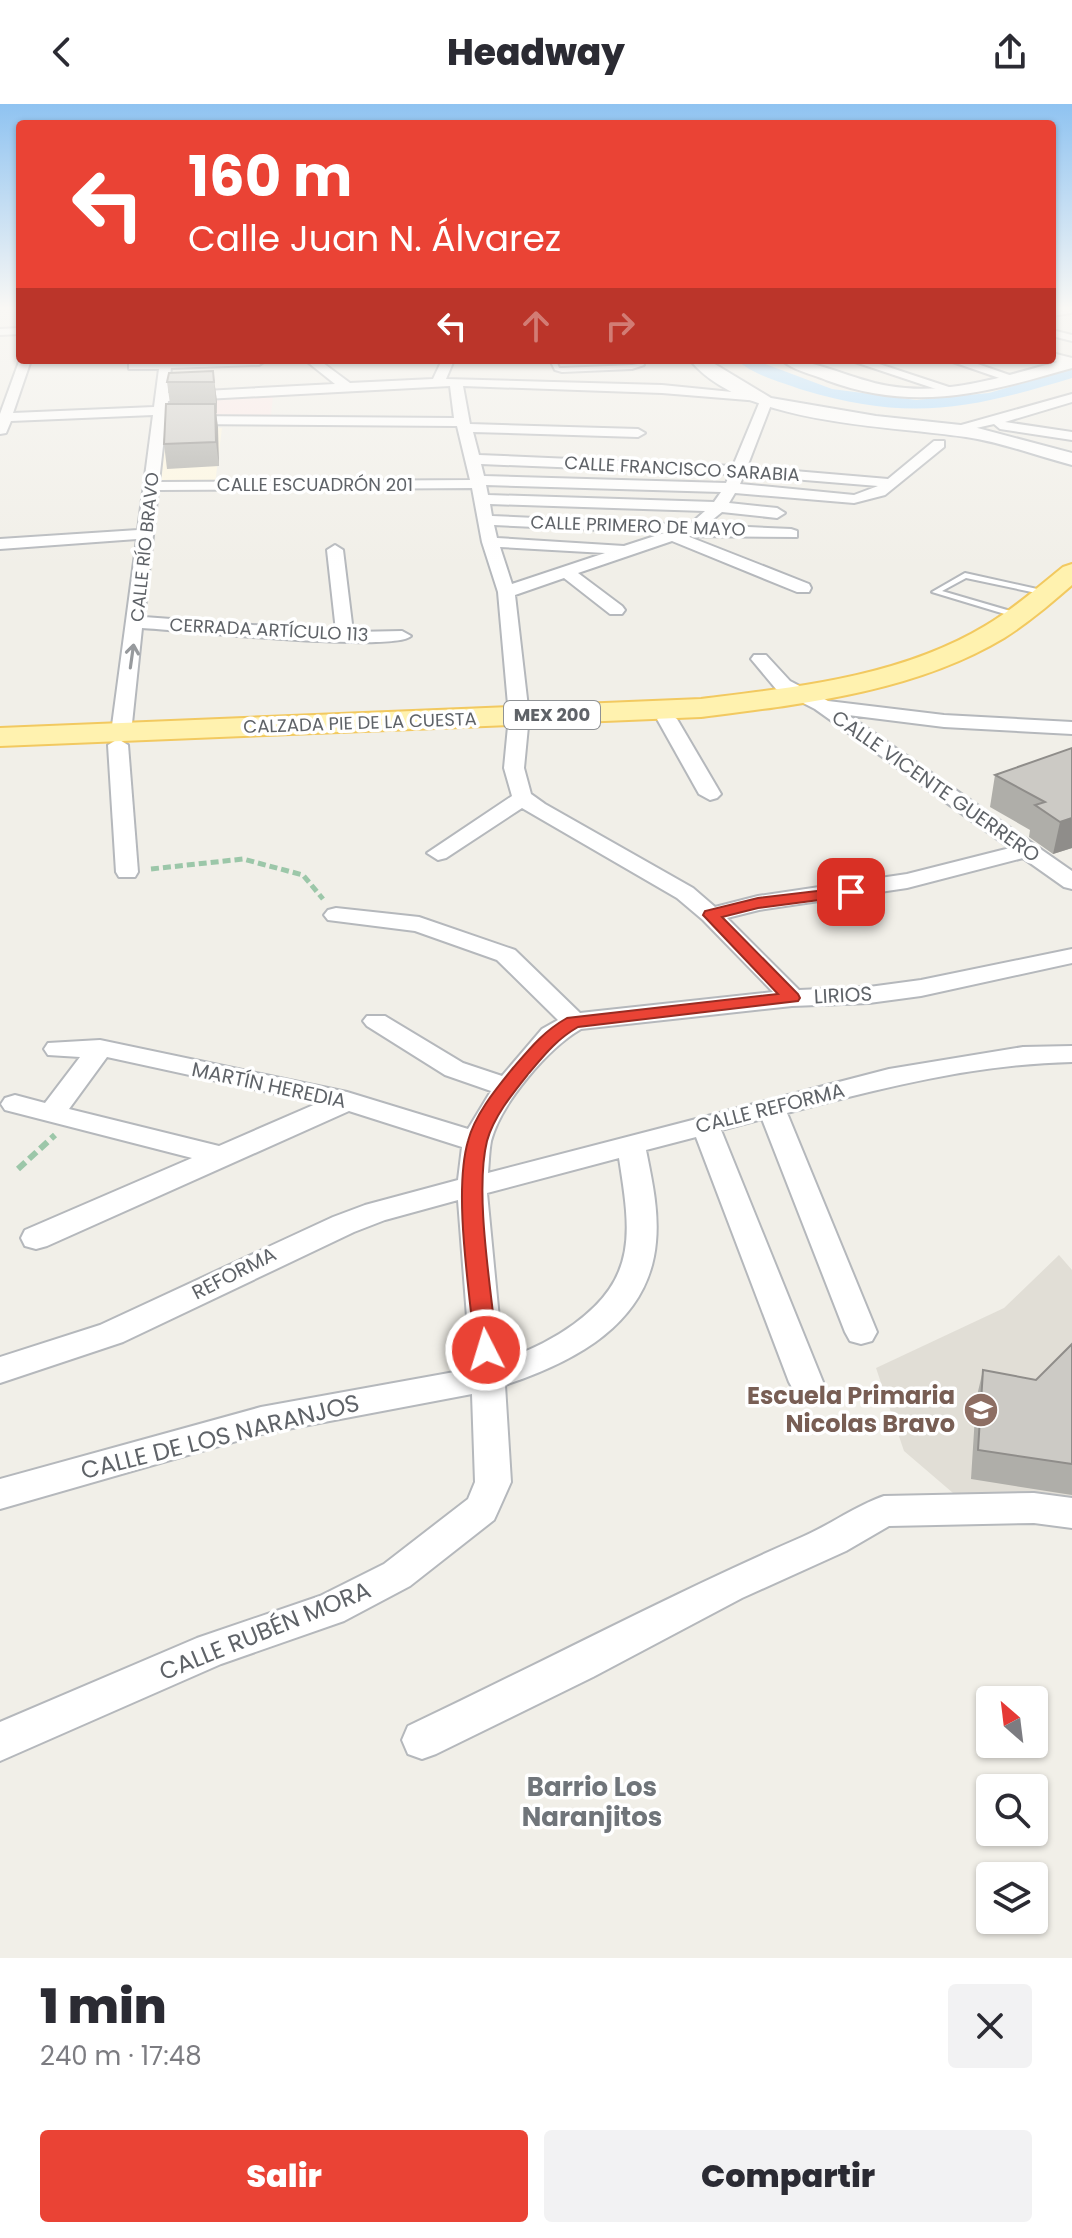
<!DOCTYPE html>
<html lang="es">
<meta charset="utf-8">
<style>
body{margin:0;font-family:Poppins,sans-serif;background:#f2f2f3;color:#2b2b33;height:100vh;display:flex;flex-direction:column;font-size:30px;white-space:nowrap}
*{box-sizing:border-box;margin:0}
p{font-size:26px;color:#7c7c81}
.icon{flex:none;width:44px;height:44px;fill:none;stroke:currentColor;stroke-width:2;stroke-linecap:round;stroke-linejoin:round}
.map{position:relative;height:1854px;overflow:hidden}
.drawer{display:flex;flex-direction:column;background:#fff;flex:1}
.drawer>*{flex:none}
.guide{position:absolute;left:16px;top:16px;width:1040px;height:244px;border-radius:8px;box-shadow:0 2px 6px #0004;background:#ea4335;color:#fff;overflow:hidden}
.needle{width:52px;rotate:332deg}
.tools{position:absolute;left:976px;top:1582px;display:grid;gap:16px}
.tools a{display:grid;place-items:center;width:72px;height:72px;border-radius:8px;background:#fff;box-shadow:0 2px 6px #0004;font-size:40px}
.pin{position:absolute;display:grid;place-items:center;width:68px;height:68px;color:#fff;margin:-34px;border-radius:16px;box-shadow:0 4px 12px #0006}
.me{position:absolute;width:88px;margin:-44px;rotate:355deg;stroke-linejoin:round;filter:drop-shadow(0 0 6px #0008)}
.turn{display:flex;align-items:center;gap:28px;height:168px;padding:0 40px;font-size:36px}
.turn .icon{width:104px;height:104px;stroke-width:2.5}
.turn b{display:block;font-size:56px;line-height:68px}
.lanes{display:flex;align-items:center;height:76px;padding:0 40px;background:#0003;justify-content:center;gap:40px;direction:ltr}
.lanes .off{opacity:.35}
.round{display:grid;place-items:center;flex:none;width:84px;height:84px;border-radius:8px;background:#f2f2f3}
.overview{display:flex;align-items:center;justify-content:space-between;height:136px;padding:0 40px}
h1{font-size:48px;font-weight:800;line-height:60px}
.action{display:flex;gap:16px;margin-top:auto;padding:16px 40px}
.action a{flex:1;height:92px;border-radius:8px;background:#ea4335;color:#fff;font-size:32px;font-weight:800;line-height:92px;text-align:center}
.action a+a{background:#f2f2f3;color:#2b2b33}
header{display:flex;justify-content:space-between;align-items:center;height:104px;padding:0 40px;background:#fff;font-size:36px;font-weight:800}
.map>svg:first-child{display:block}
</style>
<header><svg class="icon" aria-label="back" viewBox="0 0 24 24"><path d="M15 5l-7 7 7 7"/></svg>Headway<svg class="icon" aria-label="share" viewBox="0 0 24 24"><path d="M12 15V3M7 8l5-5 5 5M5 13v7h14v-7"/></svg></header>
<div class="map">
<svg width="1072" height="1854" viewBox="0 0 1072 1854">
<rect width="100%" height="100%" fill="#f1efe8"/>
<polygon fill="#fef7e0" points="222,324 215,380 160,381 166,327"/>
<polygon fill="#e1ded6" points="1059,1151 1072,1166 1072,1402 960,1395 904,1347 876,1264 1004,1204"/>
<polygon fill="#fce8e6" points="273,293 270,319 160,322 168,296"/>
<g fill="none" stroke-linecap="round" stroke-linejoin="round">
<path fill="#aadaff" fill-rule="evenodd" d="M737 256H755L832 285 916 296 989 289 1072 265V274C970 305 909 318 803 286 783 279 753 271 737 256Z"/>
<g stroke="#b5b8bc" stroke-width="4">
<g id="lane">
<polygon points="550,256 556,256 559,264 562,264 632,261 638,260 636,256 642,256 644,261 632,265 562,268 555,266"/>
<polygon points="965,469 1046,487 1050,489 1046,491 966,474 942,487 1021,510 1022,512 1018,514 932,488"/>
</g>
</g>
<g stroke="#b5b8bc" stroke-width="4">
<g id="street">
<polygon points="1068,204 1072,206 1071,209 1052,212 1052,206"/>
<polygon points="20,224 20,230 0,231 0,225"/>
<polygon points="1052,226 1072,231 1072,237 1052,232"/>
<polygon points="1052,249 1072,254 1072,262 1050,256"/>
<path d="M20 255 31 256 13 309 154 303 159 265H129V259L133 258 265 257 259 261 171 264 168 289 335 280 305 256H319L350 279 433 275 442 256H454L446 275 662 281 762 291 763 295 772 298 747 363 888 375 934 337H944V343L885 391 854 399 735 389 729 399 777 404 785 409 777 414 722 408 706 421 791 425 797 427V433L687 432 809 480 811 484 809 488H797L672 437 578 469 622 502 625 506 622 510H610L564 474 515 491 529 612 524 664 531 690 545 700 693 784 715 803 758 792 907 770 1010 744 815 605 776 585 751 555 754 551H766L790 577 828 597 944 611 1072 618V630L944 623 848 611 1072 767V785L1064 783 1023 754 907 784 759 806 727 814 799 886 869 883 921 876 1072 845V859L921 892 869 899 792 902 581 925C548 944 501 999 491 1037 489 1047 489 1058 488 1069L889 965 1023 943 1072 942V958C975 960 881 984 787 1009L877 1228 872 1237 861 1240 850 1237 845 1228 762 1015 721 1026 823 1278 818 1287 806 1291 794 1287 789 1278 696 1033 646 1046C652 1076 659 1107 656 1138 649 1220 574 1258 505 1281L511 1378 499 1405 494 1416 410 1482 344 1517 221 1560 0 1657V1618L197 1534 320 1492 384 1460 468 1395 475 1378 472 1290 261 1330 0 1405V1375L261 1303 471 1265 458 1096 385 1116 354 1128 123 1238 0 1279V1253L100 1221 333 1113 365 1101 458 1076 462 1043 349 1007 47 1142 36 1145 25 1142 21 1134 25 1126 192 1054 5 1006 1 1000 5 994 15 991 45 999 80 953 48 951 44 945 48 939 100 936 347 988 468 1025 491 987 445 971 367 922 363 917 367 912H385L463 959 502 972 542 925 558 916 497 856 415 827 328 816 324 811 328 806 336 804 419 813 515 846 580 909 773 888 703 816 677 794 522 704 446 754 438 756 427 749 512 692 504 664 509 612 498 488 482 438 472 384 158 386 144 513 336 527 327 446 335 441 343 446 353 528 402 527 411 532C394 549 179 526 142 524L131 629 128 633H114L111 629 137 435 0 445V435L138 426 153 311 11 317 6 329 0 330V310ZM450 282 454 314 182 312 175 316 182 320 457 322 470 376 159 378 168 297ZM463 282 662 289 760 297 733 362 479 351 473 328 638 333 645 329 638 325 470 320ZM481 360 730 370 726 379 484 372ZM744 371 878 382 854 391 740 380ZM486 381 721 388 714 398 488 391ZM490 400 705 407 689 421 492 412ZM494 421 664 429 624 442 497 434ZM500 443 605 449 512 480ZM107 953 318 999 219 1042 69 1005ZM619 1054C630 1125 639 1173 574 1220 552 1236 529 1247 503 1256L487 1089Z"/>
<polygon points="849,256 867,256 964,288 954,291"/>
<polygon points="947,256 966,256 1021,275 1011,278"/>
<polygon points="1072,290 1072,298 1005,318 1072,328 1072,336 1000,325 994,320 954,329 947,325"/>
<polygon points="667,609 677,615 721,690 717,694 710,696 699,690 657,615"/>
<polygon points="118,635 128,641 138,768 135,773 119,773 116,768 108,641"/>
<path d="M1034 1389 1072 1394V1424L1034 1419 889 1422 846 1447 742 1494 593 1573 436 1650 422 1655 408 1650 402 1636 408 1622C539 1560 669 1491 802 1433 830 1421 855 1402 884 1392Z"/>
</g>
</g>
<g stroke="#b6babf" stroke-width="4">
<g id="secondary">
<path d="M1072 254V264C985 289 915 309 826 276 812 270 792 266 782 256 819 256 852 276 889 282 952 293 1012 269 1072 254Z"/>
<path d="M690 256H708L771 294 876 312 970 322 1072 349V361C1037 352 1001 338 966 333 887 321 743 321 690 256Z"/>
</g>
</g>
<g stroke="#f2c960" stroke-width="4">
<path id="primary" d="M1072 460V481C1050 500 1028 519 1004 534 914 588 803 600 701 613L0 642V624L701 595C797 583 900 573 985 522 1013 506 1038 483 1063 463Z"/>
</g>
<polyline stroke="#9cc7a9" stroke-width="5" stroke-dasharray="8 4" stroke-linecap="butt" points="151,765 243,755 303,771 323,795"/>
<polyline stroke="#9cc7a9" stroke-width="6" stroke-dasharray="10 5" stroke-linecap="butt" points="18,1065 55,1031"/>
<use href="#lane" fill="#fff" fill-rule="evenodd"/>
<use href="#street" fill="#fff" fill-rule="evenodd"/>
<use href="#secondary" fill="#fff" fill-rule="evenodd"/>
<use href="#primary" fill="#fff2af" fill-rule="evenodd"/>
</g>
<g fill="#afaea9">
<polygon points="213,267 217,298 217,309 216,309 219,362 167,365 164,340 170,300 167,278"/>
<polygon points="1072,644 1072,744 1053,750 1029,733 1030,726 990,703 995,671"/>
<polygon points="1072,1240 1072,1391 971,1375 976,1296 983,1266 1036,1276"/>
</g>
<g fill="#8f8d8a">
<polygon points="213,267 217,298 217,309 214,278"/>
<polygon points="215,300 218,323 219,362 216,338"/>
<polygon points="1072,714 1072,744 1053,750 1060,718"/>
</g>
<g fill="#cccac5" stroke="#8f8d8a" stroke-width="2">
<polygon points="213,267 214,278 167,278 169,269"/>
<polygon points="166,300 215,300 216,338 164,340"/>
<polygon points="1072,644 1072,714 1060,718 1035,701 1045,698 995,671"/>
<polygon points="1072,1240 1072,1360 978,1346 983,1266 1036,1276"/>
</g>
<defs><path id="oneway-shaft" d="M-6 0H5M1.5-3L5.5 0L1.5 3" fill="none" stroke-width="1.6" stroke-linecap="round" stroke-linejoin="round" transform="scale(2)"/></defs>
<use stroke="#979a9d" href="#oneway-shaft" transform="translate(132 552) rotate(-82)"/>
<linearGradient id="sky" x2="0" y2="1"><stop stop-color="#8fc3f1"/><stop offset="0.44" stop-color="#f9f8f5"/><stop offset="1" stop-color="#f9f8f5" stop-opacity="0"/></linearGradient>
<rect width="1072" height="464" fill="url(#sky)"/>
<path fill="#ea4335" stroke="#982c22" stroke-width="2" d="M851 783 859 788 857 791 758 804 722 813 798 890 800 894 798 897 578 923C557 935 545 950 529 969 513 989 494 1012 487 1037 474 1090 492 1189 497 1246L494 1252 486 1255 478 1252 475 1246C470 1189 453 1089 468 1037 475 1010 496 985 513 964 531 943 544 927 567 914L778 890 703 811 705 807 758 794Z"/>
<defs>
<g id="school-disc" transform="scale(1.8)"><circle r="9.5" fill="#8d6e63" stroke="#fff"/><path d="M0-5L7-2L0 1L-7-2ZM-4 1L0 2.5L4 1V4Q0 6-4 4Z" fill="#fff"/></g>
</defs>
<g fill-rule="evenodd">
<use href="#school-disc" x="981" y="1306"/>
</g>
<g text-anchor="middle" stroke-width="7" stroke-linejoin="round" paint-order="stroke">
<g font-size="18" fill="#5f6368" stroke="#fff">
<text transform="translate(682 365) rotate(3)" y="6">CALLE FRANCISCO SARABIA</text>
<text x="315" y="387">CALLE ESCUADRÓN 201</text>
<text transform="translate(638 422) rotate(2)" y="6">CALLE PRIMERO DE MAYO</text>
<text transform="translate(145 443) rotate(-84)" y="6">CALLE RÍO BRAVO</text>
<text transform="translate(269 526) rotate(3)" y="6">CERRADA ARTÍCULO 113</text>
<text transform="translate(360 619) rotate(-2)" y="6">CALZADA PIE DE LA CUESTA</text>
</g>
<rect fill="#fff" stroke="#8f9295" stroke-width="2" x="504" y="597" width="96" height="28" rx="6"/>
<g font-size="18" font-weight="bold" fill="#5f6368">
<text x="552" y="617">MEX 200</text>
</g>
<g font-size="20" fill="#5f6368" stroke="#fff">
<text transform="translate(936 682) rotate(35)" y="7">CALLE VICENTE GUERRERO</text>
<text transform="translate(843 891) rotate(-3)" y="7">LIRIOS</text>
<text transform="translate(269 981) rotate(12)" y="7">MARTÍN HEREDIA</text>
<text transform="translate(770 1004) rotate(-14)" y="7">CALLE REFORMA</text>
<text transform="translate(234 1169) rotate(-27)" y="7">REFORMA</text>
</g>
<g font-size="24" font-weight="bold" fill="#785e54" stroke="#fff" text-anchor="end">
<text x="955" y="1300">Escuela Primaria<tspan x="955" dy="28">Nicolas Bravo</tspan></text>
</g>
<g font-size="24" fill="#5f6368" stroke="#fff">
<text transform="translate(220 1333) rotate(-14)" y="8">CALLE DE LOS NARANJOS</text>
<text transform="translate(265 1527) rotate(-22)" y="8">CALLE RUBÉN MORA</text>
</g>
<g font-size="26" font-weight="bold" fill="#70757a" stroke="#fff">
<text x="592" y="1692">Barrio Los<tspan x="592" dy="30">Naranjitos</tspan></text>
</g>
</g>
</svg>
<div class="tools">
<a><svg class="needle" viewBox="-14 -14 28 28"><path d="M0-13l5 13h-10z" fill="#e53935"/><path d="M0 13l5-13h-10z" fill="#7c7c81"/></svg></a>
<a><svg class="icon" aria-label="search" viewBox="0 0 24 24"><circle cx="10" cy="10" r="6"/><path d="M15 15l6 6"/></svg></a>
<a><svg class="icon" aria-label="layers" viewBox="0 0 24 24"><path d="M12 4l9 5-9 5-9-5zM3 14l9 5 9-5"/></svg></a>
</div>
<div class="pin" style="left:851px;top:788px;background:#d93025"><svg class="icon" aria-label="arrive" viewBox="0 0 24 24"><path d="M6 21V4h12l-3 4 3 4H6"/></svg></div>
<svg class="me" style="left:486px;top:1246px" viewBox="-20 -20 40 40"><circle r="17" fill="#ea4335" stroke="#fff" stroke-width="3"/><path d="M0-11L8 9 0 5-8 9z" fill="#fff"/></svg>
<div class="guide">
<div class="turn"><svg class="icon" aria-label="left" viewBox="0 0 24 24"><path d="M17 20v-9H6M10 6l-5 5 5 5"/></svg><div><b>160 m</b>Calle Juan N. Álvarez</div></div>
<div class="lanes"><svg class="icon" aria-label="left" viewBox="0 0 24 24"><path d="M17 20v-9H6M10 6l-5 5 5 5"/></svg><svg class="icon off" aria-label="ahead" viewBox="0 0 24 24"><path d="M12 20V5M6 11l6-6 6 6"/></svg><svg class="icon off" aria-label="right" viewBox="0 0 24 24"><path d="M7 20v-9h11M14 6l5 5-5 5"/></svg></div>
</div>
</div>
<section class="drawer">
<div class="overview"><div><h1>1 min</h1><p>240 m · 17:48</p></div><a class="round"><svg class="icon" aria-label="close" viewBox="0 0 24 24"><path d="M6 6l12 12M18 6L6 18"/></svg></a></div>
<div class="action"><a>Salir</a><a>Compartir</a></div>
</section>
